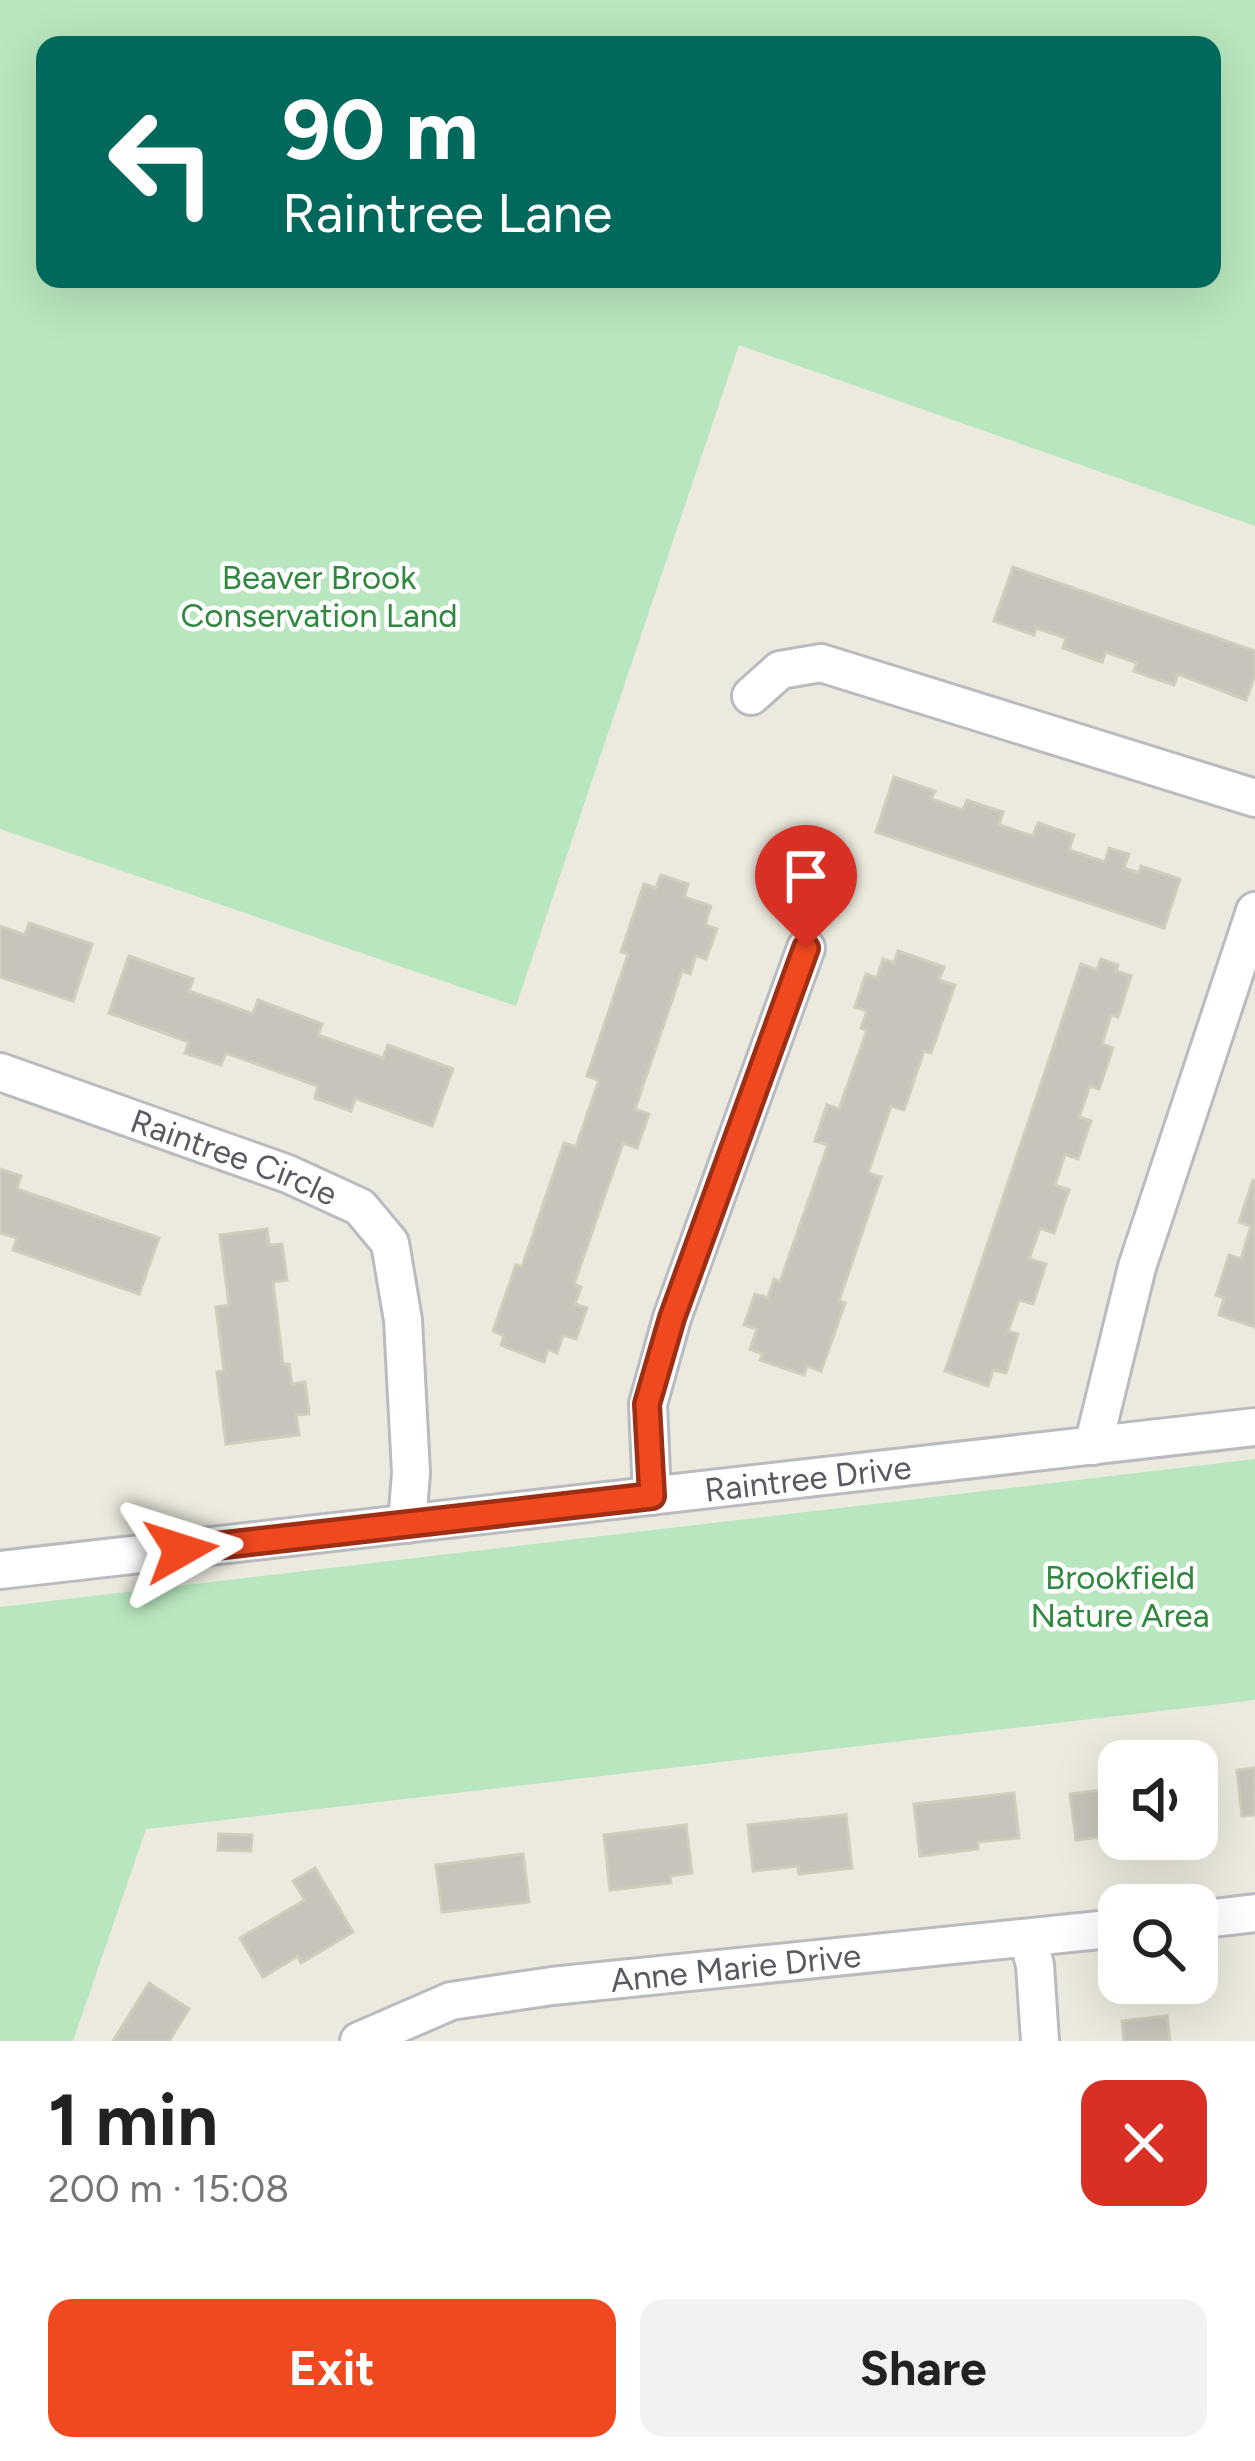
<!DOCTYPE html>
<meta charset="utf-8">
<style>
body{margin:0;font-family:Figtree,sans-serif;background:#f2f2f2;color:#222;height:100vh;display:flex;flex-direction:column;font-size:45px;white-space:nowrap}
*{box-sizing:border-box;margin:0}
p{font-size:39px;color:#767676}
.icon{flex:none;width:66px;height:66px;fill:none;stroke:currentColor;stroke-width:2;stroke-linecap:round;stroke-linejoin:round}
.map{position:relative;height:2041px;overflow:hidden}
.drawer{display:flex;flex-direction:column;background:#fff;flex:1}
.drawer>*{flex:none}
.banner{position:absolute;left:36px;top:36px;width:1185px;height:252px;border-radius:24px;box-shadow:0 12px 48px #0002;background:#00695c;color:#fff;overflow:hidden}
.controls{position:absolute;left:1098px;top:1740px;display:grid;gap:24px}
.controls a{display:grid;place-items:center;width:120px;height:120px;border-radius:24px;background:#fff;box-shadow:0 12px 48px #0002;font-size:60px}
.pin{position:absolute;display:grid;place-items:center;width:102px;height:102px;color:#fff;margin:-123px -51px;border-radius:50% 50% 50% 0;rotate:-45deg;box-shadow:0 0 12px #0007}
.pin .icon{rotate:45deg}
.me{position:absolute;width:132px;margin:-66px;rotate:84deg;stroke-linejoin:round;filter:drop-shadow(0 0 9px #0008)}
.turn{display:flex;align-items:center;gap:42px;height:252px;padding:0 48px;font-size:54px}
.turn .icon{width:156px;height:156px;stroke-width:2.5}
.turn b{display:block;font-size:84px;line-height:102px}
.round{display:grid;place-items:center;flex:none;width:126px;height:126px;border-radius:24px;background:#f2f2f2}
.head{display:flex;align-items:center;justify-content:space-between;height:204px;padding:0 48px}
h1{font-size:72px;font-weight:700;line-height:90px}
.action{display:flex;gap:24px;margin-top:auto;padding:24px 48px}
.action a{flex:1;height:138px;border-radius:24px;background:#f1491f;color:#fff;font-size:48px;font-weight:700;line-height:138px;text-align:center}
.action a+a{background:#f2f2f2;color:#222}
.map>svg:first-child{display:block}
</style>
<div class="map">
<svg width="1255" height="2041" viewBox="0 0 1255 2041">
<rect width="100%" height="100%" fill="#eceade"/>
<g fill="#b8e6be" fill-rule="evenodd">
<path d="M0 0H1255V526L739 345 516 1006 0 829ZM1212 45V279H45V45Z"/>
<polygon points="1255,1459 1255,1700 146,1829 73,2041 0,2041 0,1607"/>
</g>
<g fill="#c7c4bb" stroke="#d0cdbc" stroke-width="3">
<polygon points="1013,567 1255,651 1255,675 1246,700 1178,674 1174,685 1134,671 1137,663 1106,652 1102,662 1063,648 1066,638 1036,628 1034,635 994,621"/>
<polygon points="894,777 935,791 931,799 963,810 967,800 1003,812 999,825 1033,836 1038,823 1074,835 1069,850 1105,862 1109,848 1129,854 1124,868 1139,873 1141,866 1180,879 1164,928 876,832"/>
<polygon points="661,875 688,884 684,897 711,906 705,925 717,929 706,959 696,955 690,974 682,971 635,1109 649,1114 637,1148 623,1143 574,1284 581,1287 575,1304 587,1308 576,1339 563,1335 557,1353 548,1349 544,1362 501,1345 504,1336 493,1331 516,1265 522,1267 564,1143 576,1147 599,1080 587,1076 628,954 621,952 644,884 656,888"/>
<polygon points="29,923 92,944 73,1001 0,977 0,926 25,935"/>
<polygon points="898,951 944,967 939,980 955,985 931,1053 924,1051 904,1110 891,1106 868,1173 881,1177 839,1301 845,1303 821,1371 807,1366 804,1375 760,1360 763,1354 750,1349 757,1329 744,1325 755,1294 768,1298 774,1279 780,1282 828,1145 815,1141 827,1105 839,1109 867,1030 861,1028 867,1011 855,1007 866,974 877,978 883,959 894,963"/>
<polygon points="129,956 193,979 189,991 253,1014 258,1000 322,1024 318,1035 383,1058 388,1045 453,1069 432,1126 355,1098 351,1111 315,1098 318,1086 226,1053 221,1065 185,1053 189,1042 109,1013"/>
<polygon points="1101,959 1118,965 1116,971 1131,976 1118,1017 1111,1015 1102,1044 1113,1048 1099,1089 1090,1086 1079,1117 1091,1121 1078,1159 1065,1154 1055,1185 1069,1190 1054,1233 1040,1228 1029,1259 1046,1264 1033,1304 1019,1300 1008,1331 1018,1334 1006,1373 993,1370 988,1386 945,1371 1081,964 1097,970"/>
<polygon points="0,1169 21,1176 17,1189 159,1238 139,1294 13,1250 17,1238 0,1233"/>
<polygon points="1253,1180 1255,1181 1255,1327 1219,1315 1224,1298 1216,1295 1229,1255 1241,1259 1251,1226 1239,1222"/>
<polygon points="267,1229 269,1245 282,1244 287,1280 273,1282 283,1364 289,1364 292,1384 305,1382 309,1414 296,1415 299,1435 226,1444 217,1372 224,1371 216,1307 229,1305 220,1235"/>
<polygon points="1255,1768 1255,1815 1242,1816 1237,1770"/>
<polygon points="1119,1788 1119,1835 1076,1840 1070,1794"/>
<polygon points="1014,1793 1019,1838 978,1842 978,1849 920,1856 914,1804"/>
<polygon points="846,1815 852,1868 799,1874 798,1866 753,1871 748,1825"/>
<polygon points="686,1825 692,1873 670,1876 671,1883 610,1890 604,1835"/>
<polygon points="219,1834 252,1835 251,1851 218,1850"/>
<polygon points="523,1854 529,1902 442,1912 436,1865"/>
<polygon points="315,1868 353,1932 301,1963 298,1956 263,1977 240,1938 305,1900 293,1881"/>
<polygon points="149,1983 189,2009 169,2041 113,2041"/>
<polygon points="1167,2016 1170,2041 1124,2041 1122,2021"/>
</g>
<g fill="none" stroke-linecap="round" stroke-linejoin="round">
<g stroke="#b9bbc1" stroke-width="42">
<g id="street">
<polyline points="751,696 780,670 821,663 1255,798"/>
<path id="s1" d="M0 1072 288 1174 360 1207 390 1243 403 1320 411 1473 407 1524"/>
<polyline points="1093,1446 1137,1267 1255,911"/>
<polyline points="652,1496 648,1404 672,1318 806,948"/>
<path id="s2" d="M0 1570 1255 1427"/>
<polyline points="1197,1920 1255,1913"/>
<polyline points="1028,1939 1035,1965 1040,2041"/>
<path id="s3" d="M359 2041 451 2001 552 1986 1119 1928"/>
</g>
</g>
<use href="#street" stroke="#fff" stroke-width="36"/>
</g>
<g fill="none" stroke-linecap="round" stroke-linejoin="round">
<g stroke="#9d2f14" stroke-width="30">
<polyline id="route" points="181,1550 652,1496 647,1404 672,1318 806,948"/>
</g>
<use href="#route" stroke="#f1491f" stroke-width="21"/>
</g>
<g text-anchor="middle" stroke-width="9" stroke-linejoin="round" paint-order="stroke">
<g font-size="33" fill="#30873f" stroke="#fff">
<text x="319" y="589">Beaver Brook<tspan x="319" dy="38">Conservation Land</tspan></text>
<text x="1120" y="1589">Brookfield<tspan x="1120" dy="38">Nature Area</tspan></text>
</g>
<g font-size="33" fill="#575a60" stroke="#fff">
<text dy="12" stroke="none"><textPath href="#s1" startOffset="249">Raintree Circle</textPath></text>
<text dy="12" stroke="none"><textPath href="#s2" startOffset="813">Raintree Drive</textPath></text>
<text dy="12" stroke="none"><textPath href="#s3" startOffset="387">Anne Marie Drive</textPath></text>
</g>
</g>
</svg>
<div class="controls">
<a><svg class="icon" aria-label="sound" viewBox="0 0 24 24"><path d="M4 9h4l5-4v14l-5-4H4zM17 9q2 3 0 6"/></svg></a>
<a><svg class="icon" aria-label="search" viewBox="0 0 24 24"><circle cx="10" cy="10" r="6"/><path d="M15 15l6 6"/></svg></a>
</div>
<div class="pin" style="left:806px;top:948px;background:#d93025"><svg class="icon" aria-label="arrive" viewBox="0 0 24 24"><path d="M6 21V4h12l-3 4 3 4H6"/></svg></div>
<svg class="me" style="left:181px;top:1550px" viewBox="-20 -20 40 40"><path d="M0-17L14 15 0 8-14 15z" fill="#f1491f" stroke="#fff" stroke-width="4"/></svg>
<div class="banner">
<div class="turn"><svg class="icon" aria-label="left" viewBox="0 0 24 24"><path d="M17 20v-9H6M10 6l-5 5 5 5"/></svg><div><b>90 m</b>Raintree Lane</div></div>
</div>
</div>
<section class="drawer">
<div class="head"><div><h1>1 min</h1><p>200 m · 15:08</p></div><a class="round" style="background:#d93025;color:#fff"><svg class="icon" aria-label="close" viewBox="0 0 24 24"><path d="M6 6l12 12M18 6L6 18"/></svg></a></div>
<div class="action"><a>Exit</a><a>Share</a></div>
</section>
